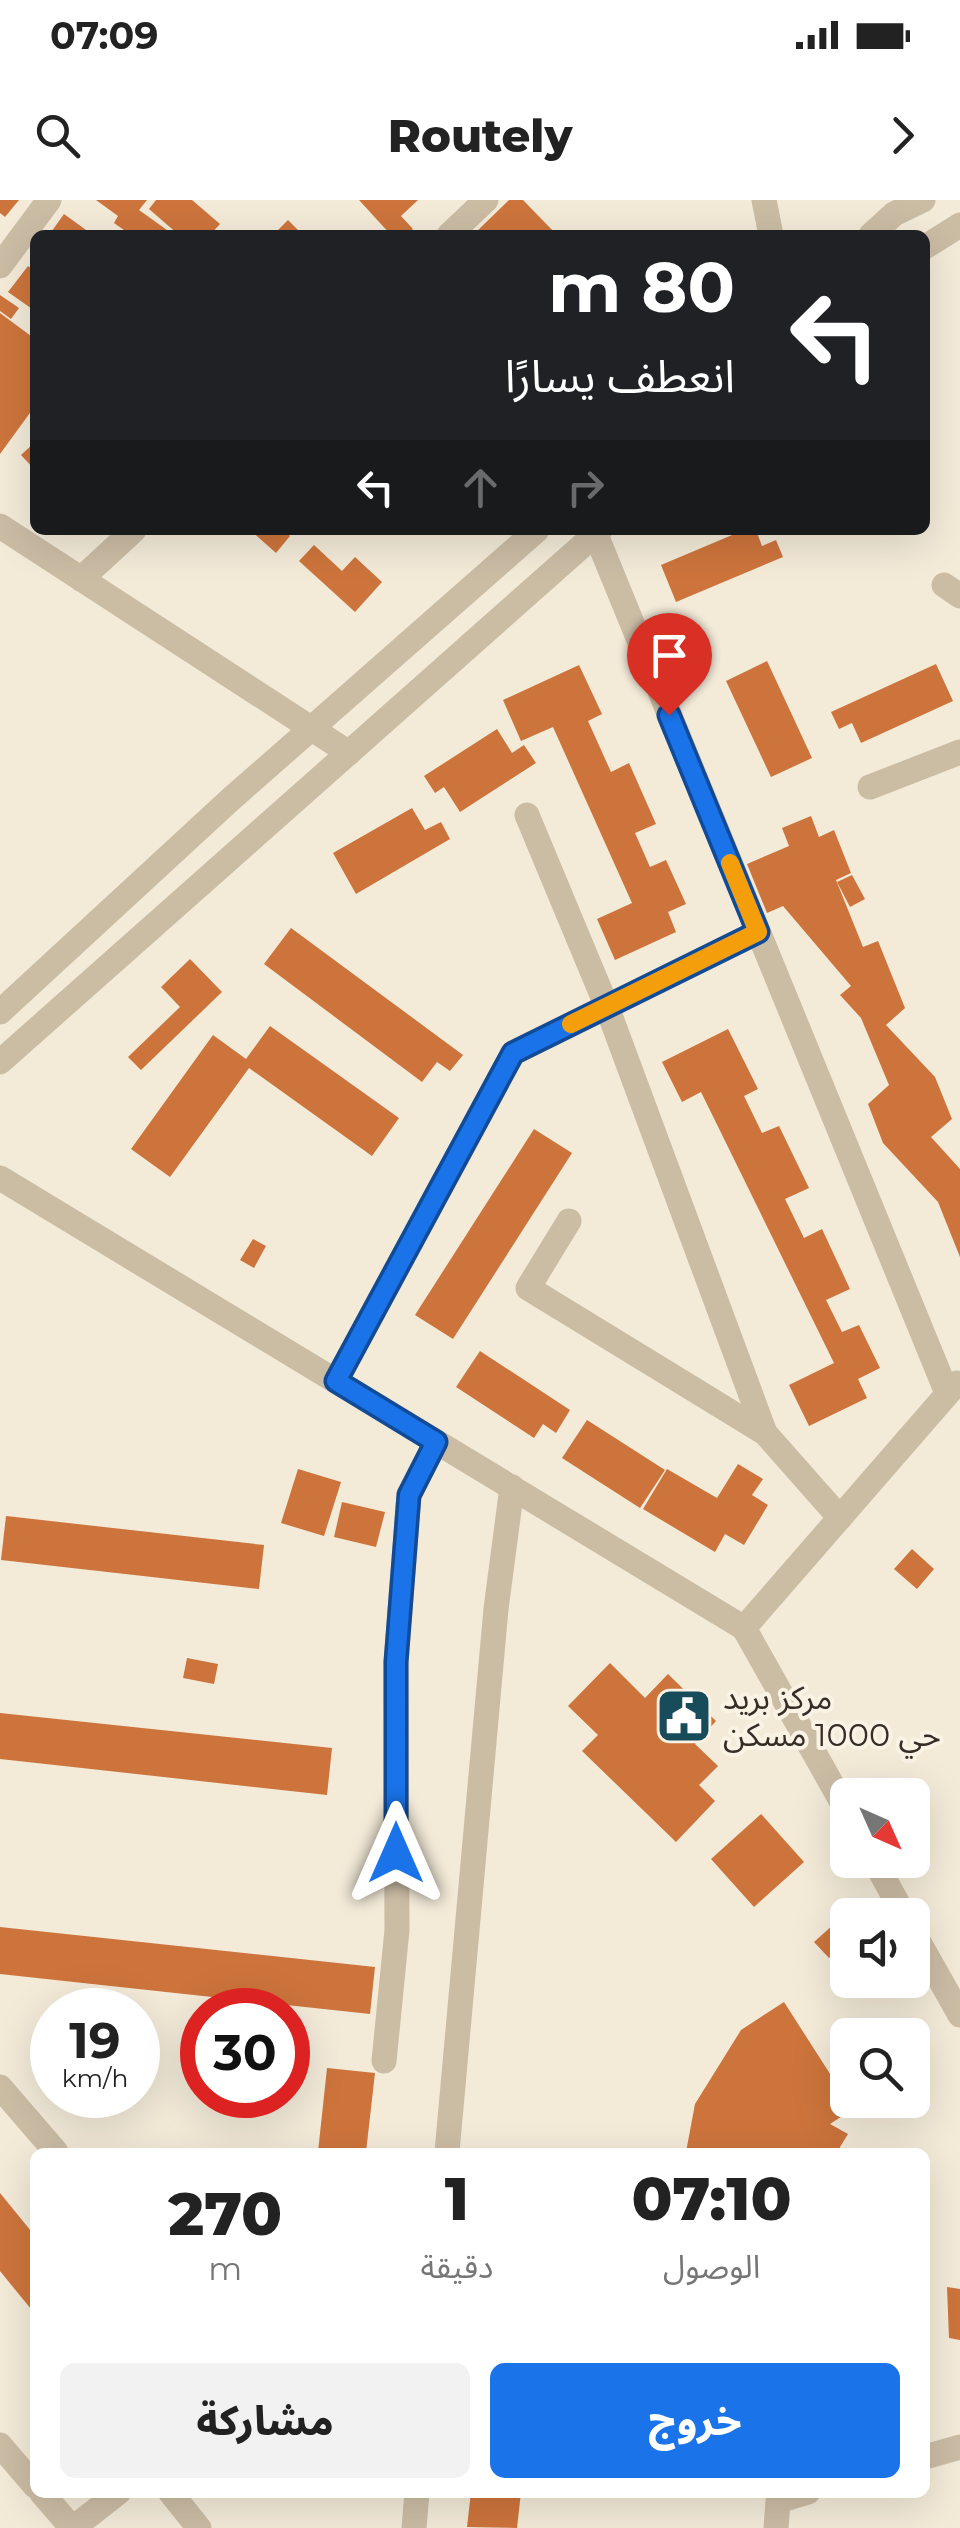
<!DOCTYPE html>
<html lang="ar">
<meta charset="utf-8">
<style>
body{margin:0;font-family:Montserrat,"Noto Sans Arabic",sans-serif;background:#f2f2f2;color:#222;direction:rtl;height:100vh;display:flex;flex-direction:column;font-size:38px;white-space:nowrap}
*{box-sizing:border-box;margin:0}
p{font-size:32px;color:#767676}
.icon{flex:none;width:55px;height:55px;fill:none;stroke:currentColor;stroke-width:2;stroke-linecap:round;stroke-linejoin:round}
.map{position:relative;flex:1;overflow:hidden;direction:ltr}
.sheet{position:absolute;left:30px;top:1948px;width:900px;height:350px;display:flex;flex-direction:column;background:#fff;border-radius:15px;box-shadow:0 10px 40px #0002;direction:rtl}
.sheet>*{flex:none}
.banner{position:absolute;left:30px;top:30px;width:900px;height:305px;border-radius:15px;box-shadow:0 10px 40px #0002;direction:rtl;background:#202124;color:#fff;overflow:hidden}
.needle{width:65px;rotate:135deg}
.fabs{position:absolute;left:830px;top:1578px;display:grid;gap:20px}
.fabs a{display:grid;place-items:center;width:100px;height:100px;border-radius:15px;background:#fff;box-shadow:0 10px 40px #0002;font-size:50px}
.speed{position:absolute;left:30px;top:1788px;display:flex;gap:20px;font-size:50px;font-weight:700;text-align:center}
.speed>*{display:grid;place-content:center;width:130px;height:130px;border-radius:50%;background:#fff;box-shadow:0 10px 40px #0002;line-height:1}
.speed small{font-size:25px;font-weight:400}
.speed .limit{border:15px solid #d22;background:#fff;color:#111}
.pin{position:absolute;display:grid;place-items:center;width:85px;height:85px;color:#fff;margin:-102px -42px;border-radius:50% 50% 50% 0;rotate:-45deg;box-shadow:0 0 10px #0007}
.pin .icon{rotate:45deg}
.me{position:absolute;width:110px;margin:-55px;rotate:0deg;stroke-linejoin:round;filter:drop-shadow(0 0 8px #0008)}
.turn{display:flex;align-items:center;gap:35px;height:210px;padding:0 30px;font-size:45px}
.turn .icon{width:130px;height:130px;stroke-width:2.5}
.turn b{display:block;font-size:70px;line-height:85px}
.lanes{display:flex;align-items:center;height:95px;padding:0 30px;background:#0003;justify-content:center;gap:50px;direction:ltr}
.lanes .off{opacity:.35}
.eta{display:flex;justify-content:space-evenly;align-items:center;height:170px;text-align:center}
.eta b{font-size:60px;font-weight:800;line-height:70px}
.action{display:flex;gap:20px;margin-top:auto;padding:20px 30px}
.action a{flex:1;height:115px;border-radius:15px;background:#1a73e8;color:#fff;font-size:40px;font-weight:800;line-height:115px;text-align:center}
.action a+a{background:#f2f2f2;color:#222}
.status{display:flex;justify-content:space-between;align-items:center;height:70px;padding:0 50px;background:#fff;direction:ltr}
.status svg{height:28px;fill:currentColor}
header{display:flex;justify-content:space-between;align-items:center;height:130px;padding:0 30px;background:#fff;font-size:45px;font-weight:800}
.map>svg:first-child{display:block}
</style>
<div class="status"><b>07:09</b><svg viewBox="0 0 49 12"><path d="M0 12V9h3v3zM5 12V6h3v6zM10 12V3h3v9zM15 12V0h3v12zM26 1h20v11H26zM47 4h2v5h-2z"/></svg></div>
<header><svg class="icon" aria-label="forward" viewBox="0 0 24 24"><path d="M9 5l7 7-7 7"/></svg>Routely<svg class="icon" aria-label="search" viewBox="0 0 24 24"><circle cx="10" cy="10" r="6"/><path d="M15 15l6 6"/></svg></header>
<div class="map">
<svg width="960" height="2328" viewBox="0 0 960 2328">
<rect width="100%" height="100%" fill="#f3ead8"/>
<g fill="#cd743c">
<polygon points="0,0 19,0 5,17 0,13"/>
<polygon points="96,0 147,0 139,10 174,35 131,35 114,23 118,16"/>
<polygon points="156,0 192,0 220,24 210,35 179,35 149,9"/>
<polygon points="359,0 418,0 401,16 413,29 407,35 391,35"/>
<polygon points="509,0 523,0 557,35 473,35"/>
<polygon points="64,14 93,35 49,35"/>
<polygon points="288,20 303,35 273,35"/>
<polygon points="28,66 35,71 35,111 8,92"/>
<polygon points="0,95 19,108 11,119 0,111"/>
<polygon points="0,113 35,139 35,206 0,254"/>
<polygon points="35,242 35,270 21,255"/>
<polygon points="250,330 283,330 290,336 276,353"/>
<polygon points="744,330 756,330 762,346 776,340 783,357 676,402 661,365"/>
<polygon points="314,345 342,371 355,357 382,382 355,412 299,361"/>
<polygon points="767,461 812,558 771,577 726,481"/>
<polygon points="936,464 953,501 861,543 852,523 839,529 831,512"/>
<polygon points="579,465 602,514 588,521 611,572 629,563 656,624 635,633 650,667 666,660 686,704 668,712 676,732 615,760 597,719 632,703 553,527 521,541 503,500"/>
<polygon points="497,529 512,553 524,545 536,563 460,612 444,587 435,593 424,576"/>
<polygon points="412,608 425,630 441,622 450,639 356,694 333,653"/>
<polygon points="811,616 819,637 834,630 851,673 836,680 863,747 878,741 905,808 886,825 935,877 952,919 931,937 960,969 960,1057 938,1002 883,943 868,904 889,885 861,818 840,795 851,786 783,706 767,713 747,664 789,646 782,628"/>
<polygon points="852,675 865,699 850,707 837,682"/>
<polygon points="291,728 463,855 450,871 437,862 422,882 264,764"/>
<polygon points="190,759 222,792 141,870 128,857 180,807 161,787"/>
<polygon points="270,826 399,918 372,956 249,868 170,977 131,949 213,835 246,859"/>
<polygon points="728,829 758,889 744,896 762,933 779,926 809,988 785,999 804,1038 822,1029 850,1089 826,1100 842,1132 859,1125 880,1168 858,1179 867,1198 809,1226 789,1185 834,1163 701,892 682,902 662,862"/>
<polygon points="534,929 572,953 453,1139 415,1115"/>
<polygon points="253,1039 266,1046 254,1068 240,1060"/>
<polygon points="480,1151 570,1210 556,1233 543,1224 534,1238 456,1187"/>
<polygon points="587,1220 665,1270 640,1308 562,1258"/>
<polygon points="738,1264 763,1279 752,1295 768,1305 744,1345 725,1334 715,1352 643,1309 667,1269 717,1298"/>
<polygon points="298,1269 341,1282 324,1336 281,1323"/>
<polygon points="342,1302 385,1312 376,1347 334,1337"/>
<polygon points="6,1316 264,1345 259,1389 1,1360"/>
<polygon points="912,1349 934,1369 917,1389 894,1369"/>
<polygon points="187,1458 218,1464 214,1484 183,1478"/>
<polygon points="610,1463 645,1498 668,1474 716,1521 695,1544 718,1566 699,1585 715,1601 676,1642 582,1551 598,1535 568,1506"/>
<polygon points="0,1513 332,1548 327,1595 0,1559"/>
<polygon points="761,1614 804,1662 754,1707 711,1659"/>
<polygon points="834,1724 848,1741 829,1758 814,1742"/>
<polygon points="0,1727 375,1767 370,1814 0,1774"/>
<polygon points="784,1802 832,1877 848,1867 848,1900 867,1900 830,1924 848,1934 837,1952 686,1952 695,1904 741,1830"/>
<polygon points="327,1868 375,1873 366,1952 318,1952"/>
<polygon points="0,1993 35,2036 35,2114 0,2071"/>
<polygon points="947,2087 960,2089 960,2140 949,2138"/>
<polygon points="471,2292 521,2292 517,2328 467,2327"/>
</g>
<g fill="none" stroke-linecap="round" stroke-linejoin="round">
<g stroke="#cbbca4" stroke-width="25">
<polyline points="764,0 771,35"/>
<polyline points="449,35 486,0"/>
<polyline points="871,35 894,14 923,0"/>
<polyline points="925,47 960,25"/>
<polyline points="0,66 49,0"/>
<polyline points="0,326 349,553"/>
<polyline points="594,330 947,1193"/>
<polyline points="81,379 134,330"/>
<polyline points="944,385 960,396"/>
<polyline points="870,587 960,552"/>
<polyline points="527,615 607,807 765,1233 840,1318"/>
<polyline points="0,812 231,599 537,330"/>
<polyline points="0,862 600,330"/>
<polyline points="0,978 744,1428"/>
<polyline points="569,1021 528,1088 765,1233"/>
<polyline points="336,1181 513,853 758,732"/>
<polyline points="848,1613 744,1428 957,1183"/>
<polyline points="874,1660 904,1715"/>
<polyline points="912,1730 960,1815"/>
<polyline points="384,1861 397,1730 396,1462 409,1295 436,1242"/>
<polyline points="0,1887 56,1952"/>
<polyline points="447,1952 496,1409 512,1287"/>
<polyline points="0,2245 35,2286"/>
<polyline points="925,2257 960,2247"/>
<polyline points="41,2292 72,2328"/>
<polyline points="170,2292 199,2328"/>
<polyline points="73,2328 119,2292"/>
<polyline points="414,2328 417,2292"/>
<polyline points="776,2328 778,2301 808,2292"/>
</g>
</g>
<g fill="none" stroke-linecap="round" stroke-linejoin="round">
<g stroke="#114b97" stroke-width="25">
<polyline id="route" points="396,1653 396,1462 409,1295 436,1242 336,1181 513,853 758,732 669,515"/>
</g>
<use href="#route" stroke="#1a73e8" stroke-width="18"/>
<polyline stroke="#f59e0b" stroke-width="18" points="571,824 758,732 730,663"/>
</g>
<defs>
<g id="civic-square" transform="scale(2.875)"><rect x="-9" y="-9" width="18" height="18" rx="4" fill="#194c5a" stroke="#faf3e5"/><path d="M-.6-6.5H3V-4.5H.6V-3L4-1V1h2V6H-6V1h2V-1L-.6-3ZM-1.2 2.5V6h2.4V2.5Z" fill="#fff"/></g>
</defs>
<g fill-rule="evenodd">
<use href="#civic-square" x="684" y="1516"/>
</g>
<g text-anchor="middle" stroke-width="8" stroke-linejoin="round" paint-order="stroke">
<g font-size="32" fill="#362d26" stroke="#faf3e5" text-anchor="start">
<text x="723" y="1509">مركز بريد<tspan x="723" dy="37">حي 1000 مسكن</tspan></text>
</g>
</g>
</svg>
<div class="fabs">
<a><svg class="needle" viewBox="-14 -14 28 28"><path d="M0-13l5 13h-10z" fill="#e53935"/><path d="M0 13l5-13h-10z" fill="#767676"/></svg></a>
<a><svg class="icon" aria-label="sound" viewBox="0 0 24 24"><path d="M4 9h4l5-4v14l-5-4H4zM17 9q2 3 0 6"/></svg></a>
<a><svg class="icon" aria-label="search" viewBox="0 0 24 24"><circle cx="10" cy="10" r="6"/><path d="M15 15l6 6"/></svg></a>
</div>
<div class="speed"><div>19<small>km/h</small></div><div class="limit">30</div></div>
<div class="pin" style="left:669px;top:515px;background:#d93025"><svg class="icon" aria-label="arrive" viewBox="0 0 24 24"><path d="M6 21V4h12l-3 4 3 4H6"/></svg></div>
<svg class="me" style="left:396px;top:1653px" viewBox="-20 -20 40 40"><path d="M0-17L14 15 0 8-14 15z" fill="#1a73e8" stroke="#fff" stroke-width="4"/></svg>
<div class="banner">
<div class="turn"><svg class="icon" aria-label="left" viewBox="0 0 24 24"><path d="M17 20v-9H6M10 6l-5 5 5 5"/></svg><div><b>80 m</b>انعطف يسارًا</div></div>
<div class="lanes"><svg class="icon" aria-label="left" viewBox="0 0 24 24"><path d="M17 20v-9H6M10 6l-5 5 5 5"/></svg><svg class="icon off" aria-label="ahead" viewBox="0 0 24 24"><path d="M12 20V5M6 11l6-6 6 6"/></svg><svg class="icon off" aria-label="right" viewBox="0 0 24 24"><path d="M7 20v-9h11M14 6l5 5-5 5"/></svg></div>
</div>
<section class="sheet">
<div class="eta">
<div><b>07:10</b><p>الوصول</p></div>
<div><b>1</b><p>دقيقة</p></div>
<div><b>270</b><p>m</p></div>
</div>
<div class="action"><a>خروج</a><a>مشاركة</a></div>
</section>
</div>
